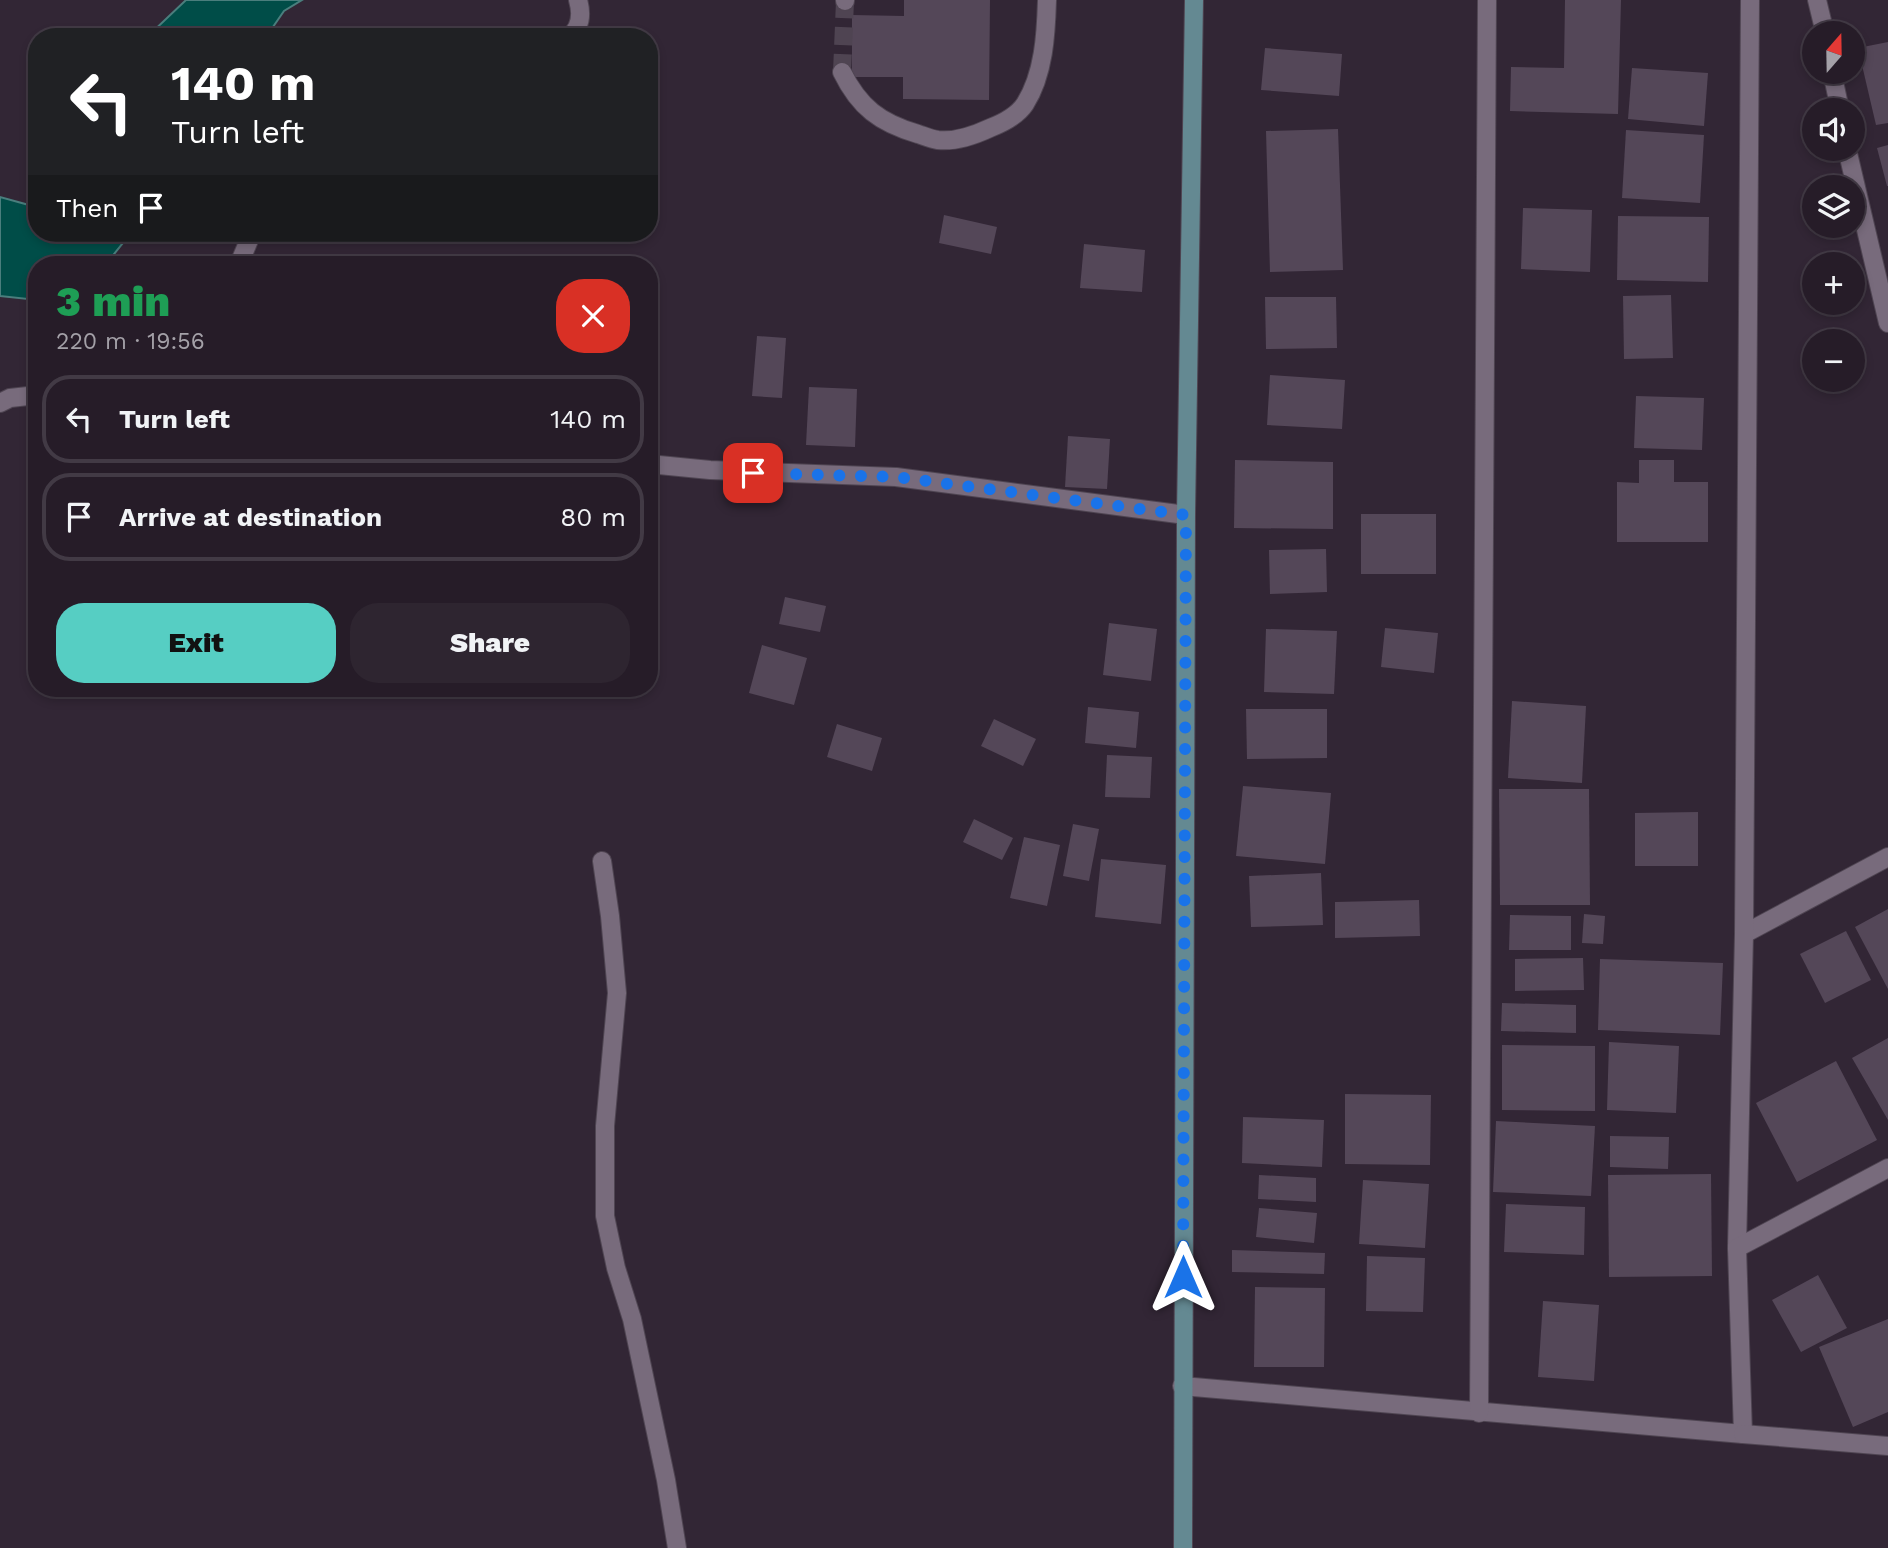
<!DOCTYPE html>
<meta charset="utf-8">
<style>
body{margin:0;font-family:"Work Sans",sans-serif;background:#2e2530;color:#f1f3f6;height:100vh;display:flex;flex-direction:column;font-size:26px;white-space:nowrap}
*{box-sizing:border-box;margin:0}
p{font-size:23px;color:#a4a1a8}
.icon{flex:none;width:38px;height:38px;fill:none;stroke:currentColor;stroke-width:2;stroke-linecap:round;stroke-linejoin:round}
.map{position:relative;flex:1;overflow:hidden}
.details{position:absolute;left:28px;top:256px;width:630px;height:441px;display:flex;flex-direction:column;background:#261c28;border-radius:28px;box-shadow:0 4px 10px #0003,0 0 0 2px #423a45}
.details>*{flex:none}
.hud{position:absolute;left:28px;top:28px;width:630px;height:214px;border-radius:28px;box-shadow:0 4px 10px #0003,0 0 0 2px #423a45;background:#202124;color:#fff;overflow:hidden}
.needle{width:46px;rotate:20deg}
.tools{position:absolute;left:1802px;top:21px;display:grid;gap:14px}
.tools a{display:grid;place-items:center;width:63px;height:63px;border-radius:50%;background:#261c28;box-shadow:0 4px 10px #0003,0 0 0 2px #423a45;font-size:35px}
.pin{position:absolute;display:grid;place-items:center;width:60px;height:60px;color:#fff;margin:-30px;border-radius:14px;box-shadow:0 4px 10px #0006}
.me{position:absolute;width:77px;margin:-38px;rotate:0deg;stroke-linejoin:round;filter:drop-shadow(0 0 5px #0008)}
.turn{display:flex;align-items:center;gap:24px;height:147px;padding:0 28px;font-size:32px}
.turn .icon{width:91px;height:91px;stroke-width:2.5}
.turn b{display:block;font-size:49px;line-height:60px}
.then{display:flex;align-items:center;height:66px;padding:0 28px;background:#0003;gap:14px;font-size:26px}
.round{display:grid;place-items:center;flex:none;width:74px;height:74px;border-radius:28px;background:#2e2530}
.overview{display:flex;align-items:center;justify-content:space-between;height:119px;padding:0 28px}
h1{font-size:42px;font-weight:800;line-height:52px;color:#1e9e55}
.button{display:flex;gap:14px;margin-top:auto;padding:14px 28px}
.button a{flex:1;height:80px;border-radius:28px;background:#56cec3;color:#111;font-size:28px;font-weight:800;line-height:80px;text-align:center}
.button a+a{background:#2e2530;color:#f1f3f6}
ul{padding:0;list-style:none}
li{display:flex;align-items:center;gap:21px;height:88px;margin:0 14px 10px;padding:0 14px;border:4px solid #423a45;border-radius:28px}
li div{flex:1}
li b{display:block;font-size:26px}
li em{font-style:normal}
.map>svg:first-child{display:block}
</style>
<div class="map">
<svg width="1888" height="1548" viewBox="0 0 1888 1548">
<rect width="100%" height="100%" fill="#322635"/>
<g fill="#004d48" stroke="#4a7e7d" stroke-width="2">
<polygon points="186,0 302,0 284,11 266,37 147,37"/>
<polygon points="37,194 37,233 131,233 106,264 37,264 37,300 0,296 0,197 29,205"/>
</g>
<g fill="#544758">
<polygon points="904,0 990,0 989,100 903,99 903,77 852,77 852,15 904,16"/>
<polygon points="1565,0 1621,0 1618,114 1510,111 1511,67 1564,68"/>
<polygon points="1888,42 1888,123 1876,125 1858,48"/>
<polygon points="1265,48 1342,54 1339,96 1261,90"/>
<polygon points="1632,68 1708,73 1704,126 1628,119"/>
<polygon points="1338,129 1343,270 1270,272 1266,131"/>
<polygon points="1626,130 1704,135 1700,203 1622,198"/>
<polygon points="1888,145 1888,186 1887,186 1877,148"/>
<polygon points="1523,208 1592,210 1590,272 1521,269"/>
<polygon points="944,215 997,227 991,254 939,243"/>
<polygon points="1618,216 1709,217 1708,282 1617,280"/>
<polygon points="1084,244 1145,250 1142,292 1080,288"/>
<polygon points="1671,295 1673,358 1624,359 1623,296"/>
<polygon points="1265,297 1336,297 1337,348 1266,349"/>
<polygon points="757,336 786,338 782,398 752,396"/>
<polygon points="1270,375 1345,380 1342,429 1267,425"/>
<polygon points="809,387 857,389 855,447 806,445"/>
<polygon points="1636,396 1704,398 1702,450 1634,448"/>
<polygon points="1068,436 1110,439 1107,489 1065,487"/>
<polygon points="1235,460 1333,462 1333,529 1234,528"/>
<polygon points="1639,460 1674,460 1674,482 1708,482 1708,542 1617,542 1617,482 1639,483"/>
<rect x="1361" y="514" width="75" height="60"/>
<polygon points="1326,549 1327,592 1270,594 1269,550"/>
<polygon points="785,597 826,606 820,632 779,624"/>
<polygon points="1109,623 1157,629 1151,681 1103,675"/>
<polygon points="1385,628 1438,633 1434,673 1381,667"/>
<polygon points="1266,629 1337,631 1334,694 1264,692"/>
<polygon points="762,645 807,658 794,705 749,693"/>
<polygon points="1512,701 1586,706 1582,783 1508,778"/>
<polygon points="1088,707 1139,712 1136,748 1085,743"/>
<polygon points="1246,709 1327,709 1327,758 1247,759"/>
<polygon points="994,719 1036,739 1023,766 981,746"/>
<polygon points="837,724 882,738 872,771 827,757"/>
<polygon points="1107,755 1152,757 1150,798 1105,797"/>
<polygon points="1243,786 1331,793 1325,864 1236,856"/>
<polygon points="1499,789 1589,789 1590,905 1500,905"/>
<polygon points="1698,812 1698,866 1635,866 1635,813"/>
<polygon points="974,819 1013,838 1002,860 963,842"/>
<polygon points="1073,824 1099,829 1089,881 1063,876"/>
<polygon points="1024,837 1060,845 1047,906 1010,898"/>
<polygon points="1101,859 1166,865 1161,924 1095,917"/>
<polygon points="1321,873 1323,925 1251,927 1249,876"/>
<polygon points="1419,900 1420,936 1335,938 1335,902"/>
<polygon points="1888,909 1888,989 1855,927"/>
<polygon points="1584,914 1605,916 1603,944 1582,943"/>
<polygon points="1510,915 1571,916 1571,950 1509,950"/>
<polygon points="1846,931 1871,980 1825,1003 1800,954"/>
<polygon points="1583,958 1584,990 1515,991 1515,959"/>
<polygon points="1600,959 1723,963 1720,1035 1598,1030"/>
<polygon points="1502,1003 1576,1005 1576,1033 1501,1031"/>
<polygon points="1888,1038 1888,1120 1852,1058"/>
<polygon points="1609,1042 1679,1046 1676,1113 1607,1110"/>
<polygon points="1502,1045 1595,1046 1595,1111 1502,1110"/>
<polygon points="1836,1061 1877,1140 1797,1182 1756,1103"/>
<polygon points="1345,1094 1431,1095 1430,1165 1345,1164"/>
<polygon points="1243,1117 1324,1120 1322,1167 1242,1163"/>
<polygon points="1496,1121 1595,1126 1591,1196 1493,1192"/>
<polygon points="1610,1136 1669,1137 1668,1169 1610,1167"/>
<polygon points="1711,1174 1712,1276 1609,1277 1608,1175"/>
<polygon points="1259,1175 1316,1178 1316,1202 1258,1199"/>
<polygon points="1363,1180 1429,1184 1425,1248 1359,1244"/>
<polygon points="1506,1204 1585,1207 1584,1255 1504,1252"/>
<polygon points="1259,1208 1317,1213 1314,1243 1256,1237"/>
<polygon points="1232,1250 1325,1253 1324,1274 1232,1272"/>
<polygon points="1367,1256 1425,1258 1423,1312 1366,1311"/>
<polygon points="1818,1275 1847,1328 1801,1352 1772,1300"/>
<polygon points="1255,1287 1325,1288 1324,1367 1254,1367"/>
<polygon points="1543,1301 1599,1305 1594,1381 1538,1377"/>
<polygon points="1888,1319 1888,1412 1853,1427 1819,1347"/>
</g>
<g fill="none" stroke-linecap="round" stroke-linejoin="round">
<polyline stroke="#4f4452" stroke-width="18" stroke-dasharray="18 9" stroke-linecap="butt" points="842,72 845,1"/>
<g stroke="#4f4552" stroke-width="20">
<g id="street">
<polyline points="1817,0 1825,33"/>
<polyline points="845,1 845,0"/>
<path d="M569 37C581 28 582 14 578 0"/>
<path d="M842 72C859 107 880 123 918 134 924 136 931 139 938 140 955 142 975 135 990 128 1003 123 1017 116 1025 104 1044 74 1046 34 1047 0"/>
<polyline points="1832,72 1840,110"/>
<polyline points="1847,149 1888,323"/>
<polyline points="239,264 252,233"/>
<polyline points="0,403 10,398 37,395"/>
<polyline points="649,464 710,470 896,477 1186,515"/>
<polyline points="602,861 610,916 617,993 605,1126 605,1216 616,1268 632,1319 666,1480 677,1548"/>
<polyline points="1744,934 1888,857"/>
<polyline points="1737,1248 1744,934 1750,0"/>
<polyline points="1182,1386 1743,1434 1737,1248 1888,1168"/>
<polyline points="1479,1413 1487,0"/>
<polyline points="1743,1434 1888,1446"/>
</g>
</g>
<g stroke="#4f4552" stroke-width="20">
<polyline id="secondary" points="1183,1548 1186,515 1194,0"/>
</g>
<use href="#street" stroke="#786b7c" stroke-width="18"/>
<use href="#secondary" stroke="#648992" stroke-width="18"/>
</g>
<g fill="none" stroke-linecap="round" stroke-linejoin="round">
<polyline stroke="#1a73e8" stroke-width="12" stroke-dasharray="0 21.6" points="753,473 896,477 1186,515 1183,1277"/>
</g>
</svg>
<div class="tools">
<a><svg class="needle" viewBox="-14 -14 28 28"><path d="M0-13l5 13h-10z" fill="#e53935"/><path d="M0 13l5-13h-10z" fill="#a4a1a8"/></svg></a>
<a><svg class="icon" aria-label="sound" viewBox="0 0 24 24"><path d="M4 9h4l5-4v14l-5-4H4zM17 9q2 3 0 6"/></svg></a>
<a><svg class="icon" aria-label="layers" viewBox="0 0 24 24"><path d="M12 4l9 5-9 5-9-5zM3 14l9 5 9-5"/></svg></a>
<a>+</a>
<a>−</a>
</div>
<div class="pin" style="left:753px;top:473px;background:#d93025"><svg class="icon" aria-label="arrive" viewBox="0 0 24 24"><path d="M6 21V4h12l-3 4 3 4H6"/></svg></div>
<svg class="me" style="left:1183px;top:1277px" viewBox="-20 -20 40 40"><path d="M0-17L14 15 0 8-14 15z" fill="#1a73e8" stroke="#fff" stroke-width="4"/></svg>
<div class="hud">
<div class="turn"><svg class="icon" aria-label="left" viewBox="0 0 24 24"><path d="M17 20v-9H6M10 6l-5 5 5 5"/></svg><div><b>140 m</b>Turn left</div></div>
<div class="then">Then<svg class="icon" aria-label="arrive" viewBox="0 0 24 24"><path d="M6 21V4h12l-3 4 3 4H6"/></svg></div>
</div>
<section class="details">
<div class="overview"><div><h1>3 min</h1><p>220 m · 19:56</p></div><a class="round" style="background:#d93025;color:#fff"><svg class="icon" aria-label="close" viewBox="0 0 24 24"><path d="M6 6l12 12M18 6L6 18"/></svg></a></div>
<ul>
<li><svg class="icon" aria-label="left" viewBox="0 0 24 24"><path d="M17 20v-9H6M10 6l-5 5 5 5"/></svg><div><b>Turn left</b></div><em>140 m</em></li>
<li><svg class="icon" aria-label="arrive" viewBox="0 0 24 24"><path d="M6 21V4h12l-3 4 3 4H6"/></svg><div><b>Arrive at destination</b></div><em>80 m</em></li>
</ul>
<div class="button"><a>Exit</a><a>Share</a></div>
</section>
</div>
